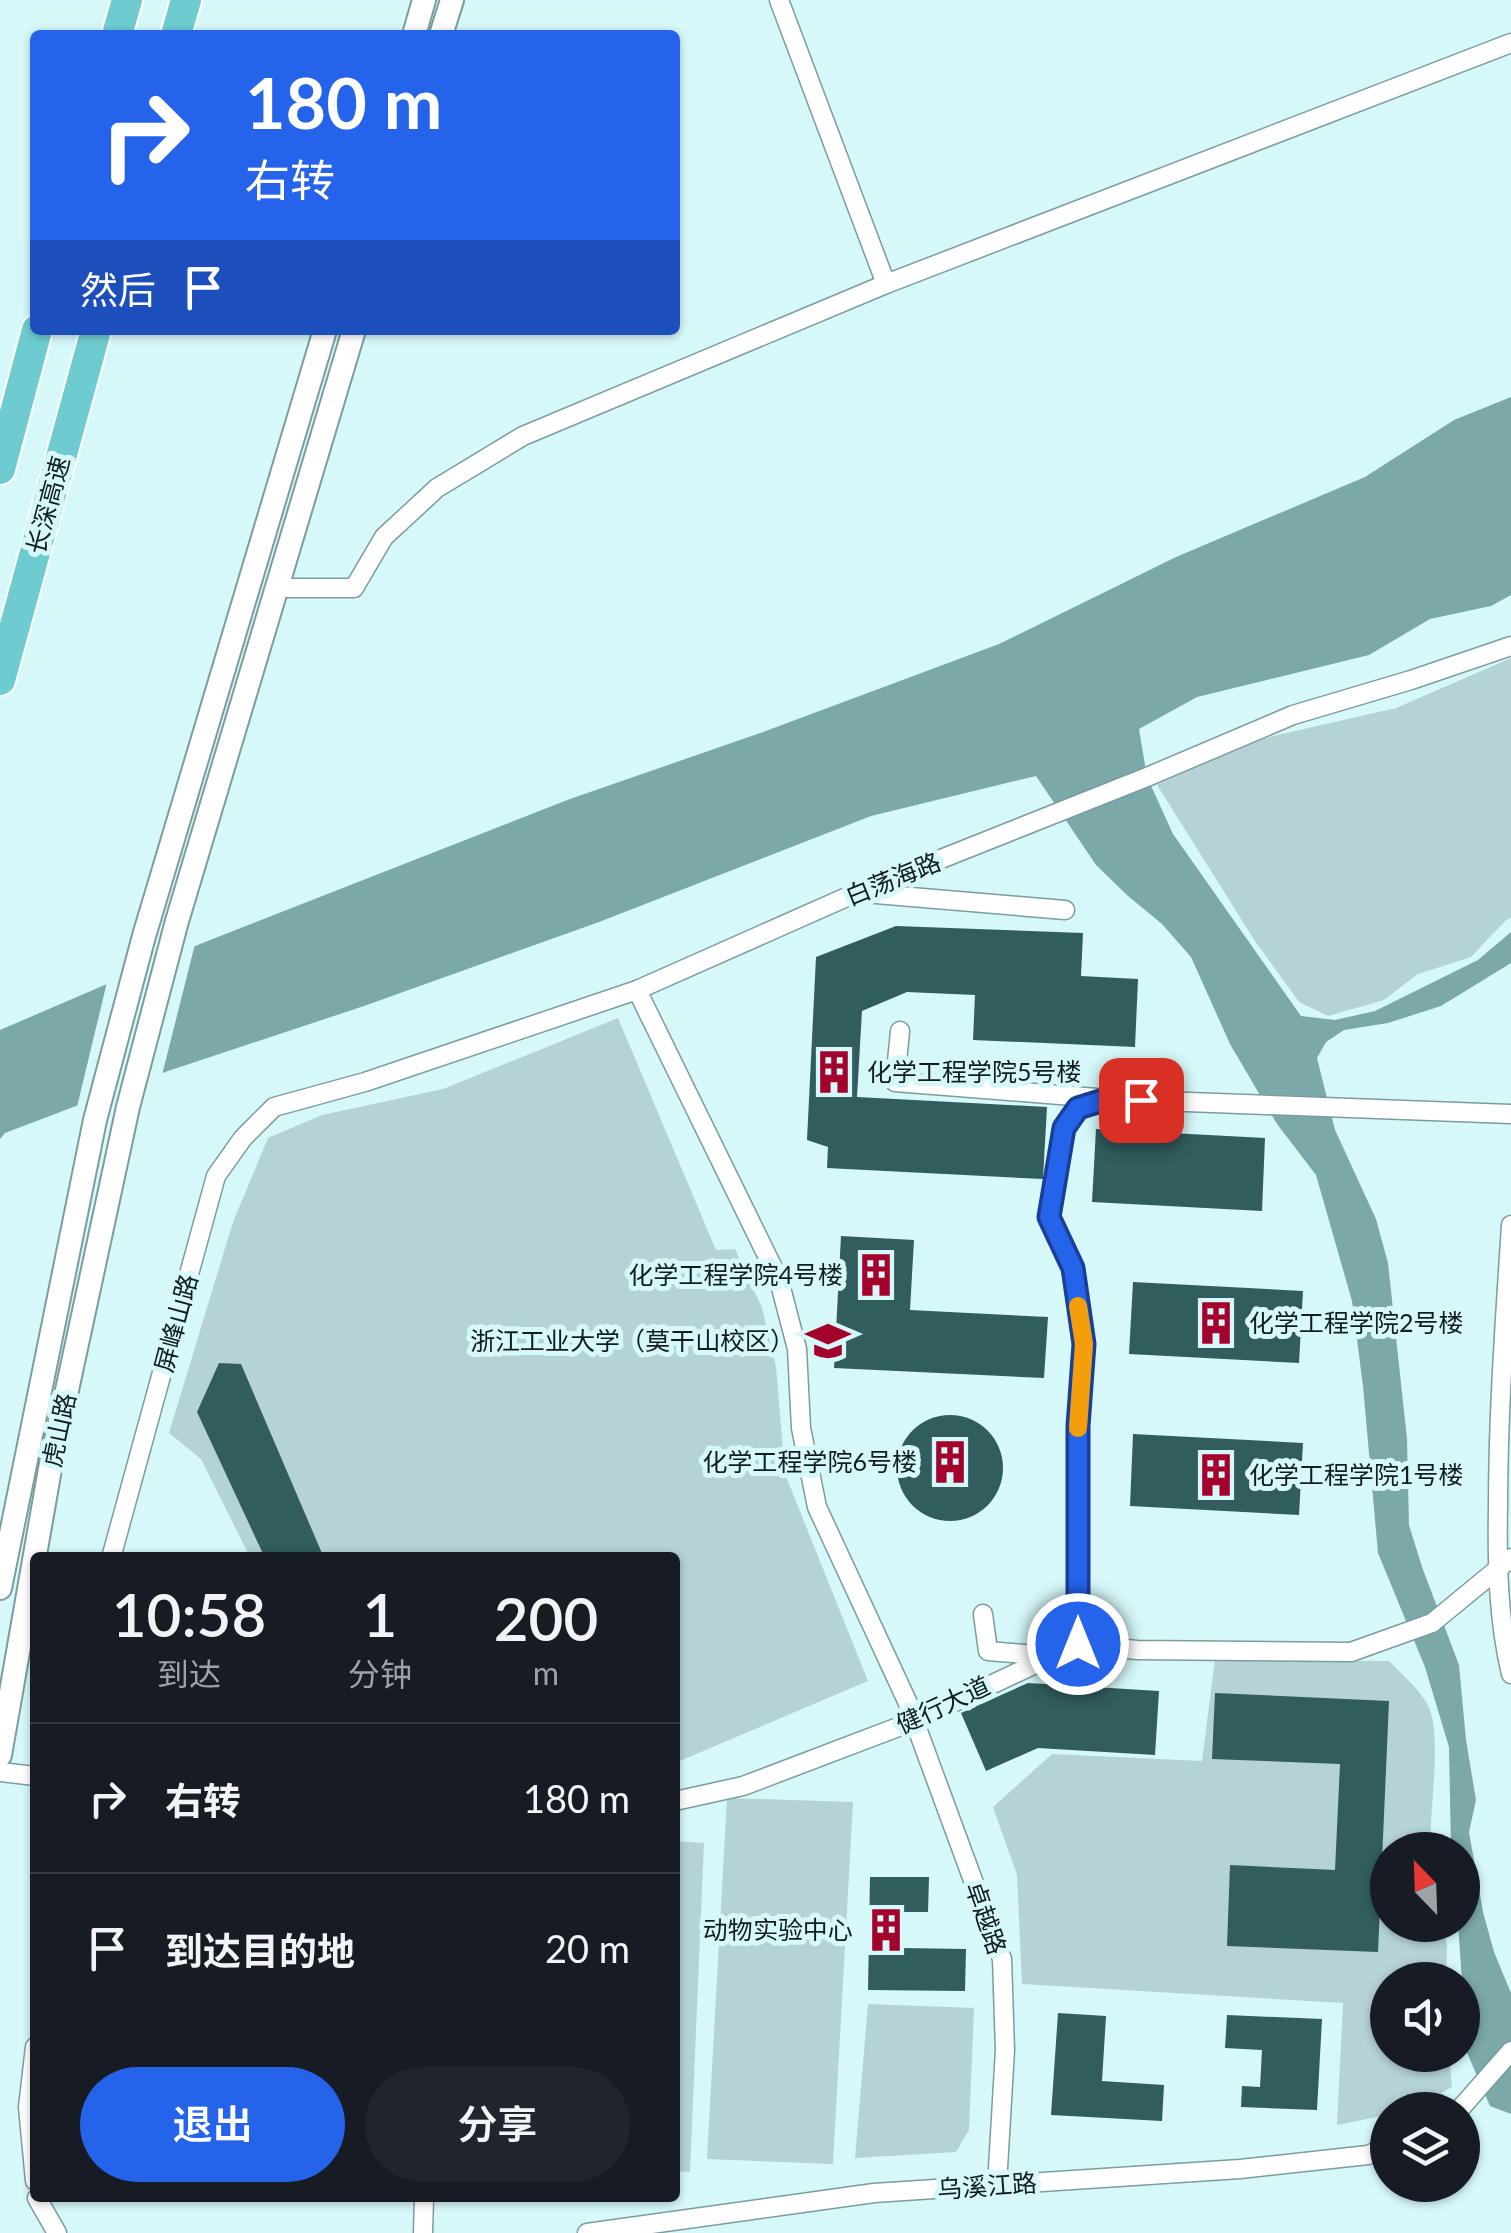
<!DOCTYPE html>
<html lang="zh">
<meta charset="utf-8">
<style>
body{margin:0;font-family:Lato,"Noto Sans SC",sans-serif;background:#20242c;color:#f1f3f6;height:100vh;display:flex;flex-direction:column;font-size:38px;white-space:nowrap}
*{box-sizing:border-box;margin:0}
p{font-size:32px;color:#9ea1a6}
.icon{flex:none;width:55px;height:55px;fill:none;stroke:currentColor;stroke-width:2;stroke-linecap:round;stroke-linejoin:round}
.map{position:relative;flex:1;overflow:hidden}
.panel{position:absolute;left:30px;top:1552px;width:650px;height:650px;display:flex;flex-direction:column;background:#171b24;border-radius:10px;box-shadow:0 2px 8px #0004}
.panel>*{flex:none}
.hud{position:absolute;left:30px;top:30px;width:650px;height:305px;border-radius:10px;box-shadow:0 2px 8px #0004;background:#2563eb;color:#fff;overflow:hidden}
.needle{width:65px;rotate:337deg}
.fabs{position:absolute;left:1370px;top:1832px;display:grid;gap:20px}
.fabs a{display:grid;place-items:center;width:110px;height:110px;border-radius:50%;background:#171b24;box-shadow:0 2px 8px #0004;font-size:50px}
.pin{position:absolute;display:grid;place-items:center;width:85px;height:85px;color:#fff;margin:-42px;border-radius:20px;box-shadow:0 5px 15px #0006}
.me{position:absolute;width:110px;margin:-55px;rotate:0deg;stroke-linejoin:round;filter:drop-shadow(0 0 8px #0008)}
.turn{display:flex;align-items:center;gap:35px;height:210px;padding:0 50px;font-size:45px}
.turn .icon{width:130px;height:130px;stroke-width:2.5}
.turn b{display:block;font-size:70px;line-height:85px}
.then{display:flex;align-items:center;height:95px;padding:0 50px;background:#0003;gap:20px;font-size:38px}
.eta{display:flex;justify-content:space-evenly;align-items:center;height:170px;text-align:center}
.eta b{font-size:60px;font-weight:600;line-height:70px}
.cta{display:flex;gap:20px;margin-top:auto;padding:20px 50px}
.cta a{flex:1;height:115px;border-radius:60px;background:#2563eb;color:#fff;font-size:40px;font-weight:600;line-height:115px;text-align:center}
.cta a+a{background:#20242c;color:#f1f3f6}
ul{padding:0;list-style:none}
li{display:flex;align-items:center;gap:30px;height:150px;padding:0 50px;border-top:2px solid #363941}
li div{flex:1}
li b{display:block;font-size:38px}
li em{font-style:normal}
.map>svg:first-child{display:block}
</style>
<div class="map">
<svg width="1511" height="2233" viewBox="0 0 1511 2233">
<rect width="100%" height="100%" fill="#d6f8f9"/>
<g fill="#b5d3d4">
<polygon points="1511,658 1511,918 1506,920 1471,957 1418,974 1384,1000 1328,1016 1299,1002 1255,941 1157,785 1247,742 1396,708"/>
<polygon points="618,1018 716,1250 735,1249 762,1308 776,1367 785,1474 868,1681 675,1763 675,1558 250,1557 201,1459 169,1433 233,1222 268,1138 322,1115 443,1089"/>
<path d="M1215 1659 1389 1661C1401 1674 1417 1687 1426 1702 1444 1728 1429 1814 1430 1850H1388V1925H1442L1447 1945 1446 1980H1388V2055H1449L1452 2087 1411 2110H1388L1387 2115 1337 2125 1343 2003 1022 1984 1017 1875 993 1807 1052 1754 1202 1761Z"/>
<polygon points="727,1798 853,1802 833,2164 707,2159"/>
<polygon points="675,1841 704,1843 690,2172 675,2171"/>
<polygon points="868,2004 974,2008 969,2130 956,2152 855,2158"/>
</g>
<polygon fill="#7ba8a9" points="1511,397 1511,595 1491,606 1430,619 1369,655 1197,697 1139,729 1147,777 1173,834 1301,1016 1335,1020 1375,1011 1478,960 1511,932 1511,963 1441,1006 1388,1023 1344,1030 1326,1042 1317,1058 1335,1130 1376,1219 1388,1263 1407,1439 1409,1525 1422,1567 1459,1665 1466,1740 1476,1800 1469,1832 1483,1912 1494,1952 1511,1993 1511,2114 1490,2106 1465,2048 1463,2038 1462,1980 1458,1925 1462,1925 1462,1850 1451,1850 1449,1747 1425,1667 1378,1553 1363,1386 1352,1301 1316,1175 1277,1124 1230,1044 1191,957 1162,924 1128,896 1096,865 1036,776 871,816 599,922 364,1006 168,1071 5,1133 0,1139 0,1030 200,944 570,799 763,732 999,644 1176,557 1365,477 1454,420"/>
<polygon fill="#d6f8f9" points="196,940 161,1079 76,1111 108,978"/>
<g fill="#315d5e">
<polygon points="896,926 1083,933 1081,976 1138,979 1135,1047 973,1040 975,995 907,992 862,1011 857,1097 1047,1107 1043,1179 827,1168 828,1147 807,1140 816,957"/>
<polygon points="1096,1129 1265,1138 1262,1211 1092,1202"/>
<polygon points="841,1236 914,1240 910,1310 1048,1317 1044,1378 834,1368"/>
<polygon points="1133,1282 1303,1291 1299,1363 1129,1354"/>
<polygon points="219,1363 241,1364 324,1558 265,1558 197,1412"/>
<circle cx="950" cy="1468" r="53"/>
<polygon points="1133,1434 1303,1443 1299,1515 1130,1506"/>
<polygon points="1028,1683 1159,1691 1155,1755 1038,1748 986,1771 961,1713"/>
<polygon points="1215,1693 1389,1701 1378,1952 1227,1946 1230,1865 1335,1870 1340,1764 1212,1759"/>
<polygon points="870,1877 929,1877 928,1912 903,1912 902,1948 966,1949 965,1991 868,1990"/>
<polygon points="1058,2013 1106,2016 1102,2081 1164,2085 1162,2121 1051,2115"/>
<polygon points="1227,2015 1322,2019 1317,2110 1241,2107 1242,2086 1260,2087 1262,2050 1225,2048"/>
</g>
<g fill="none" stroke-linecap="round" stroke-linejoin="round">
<g stroke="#7c9c9d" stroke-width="21">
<g id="street">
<polyline points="779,0 886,284"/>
<polyline points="277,588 354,588 384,537 437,488 523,436 886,284 1511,43"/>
<polyline points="864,893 1065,910"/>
<polyline points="637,990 779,1280 797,1349 801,1428 817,1507 907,1701 1002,1959 1005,2050 997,2185"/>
<polyline points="900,1031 895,1082 1097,1098"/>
<path d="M1511 1225C1505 1319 1498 1413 1498 1507 1497 1563 1498 1619 1511 1674"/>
<polyline points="111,1558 216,1176 243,1138 274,1107 365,1082 637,990 858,892 1147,777 1293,715 1411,680 1511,646"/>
<polyline points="983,1614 988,1651 1048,1656"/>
<polyline points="1078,1644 1078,1426 1084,1345 1073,1268 1049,1217 1064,1128 1077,1108 1107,1099 1511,1114"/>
<polyline points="0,1772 35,1776"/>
<polyline points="675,1801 743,1786 914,1721 1078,1644 1137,1650 1351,1652 1432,1623 1511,1558"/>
<polyline points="35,2047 28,2107 35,2181"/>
<polyline points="1459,2110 1511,2051"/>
<polyline points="37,2198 57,2233"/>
<polyline points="423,2233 424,2198"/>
<polyline points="587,2233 874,2193 1240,2169 1368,2155 1388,2146"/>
</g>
</g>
<g stroke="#7c9c9d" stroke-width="26">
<g id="secondary">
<polyline points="414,35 424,0"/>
<polyline points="441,35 452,0"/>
<polyline points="0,1588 95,1120 144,936 325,330"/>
<polyline points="0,1755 50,1469 128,1107 177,921 354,330"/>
</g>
</g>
<g stroke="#fff" stroke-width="34">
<g id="highway">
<polyline points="117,35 127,0"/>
<polyline points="176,35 186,0"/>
<polyline points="0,469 37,330"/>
<polyline points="0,680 96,330"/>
</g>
</g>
<use href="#street" stroke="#fff" stroke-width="18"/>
<use href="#secondary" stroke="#fff" stroke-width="22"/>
<use href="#highway" stroke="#6eccd0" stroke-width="30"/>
</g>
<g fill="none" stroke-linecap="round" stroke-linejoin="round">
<g stroke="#184099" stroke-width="25">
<polyline id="route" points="1078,1644 1078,1426 1084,1344 1073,1268 1049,1217 1064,1128 1078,1108 1107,1099 1141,1100"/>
</g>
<use href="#route" stroke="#2563eb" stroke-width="18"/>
<polyline stroke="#f59e0b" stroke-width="18" points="1078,1306 1084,1344 1078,1428"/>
</g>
<defs>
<g id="building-bare" transform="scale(3.45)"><path d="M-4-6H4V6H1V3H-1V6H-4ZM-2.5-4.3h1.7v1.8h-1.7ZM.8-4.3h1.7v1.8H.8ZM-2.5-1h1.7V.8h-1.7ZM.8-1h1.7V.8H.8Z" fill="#a2022c" stroke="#d6f8f9" stroke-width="2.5" paint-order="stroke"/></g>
<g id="university-bare" transform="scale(3.45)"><path d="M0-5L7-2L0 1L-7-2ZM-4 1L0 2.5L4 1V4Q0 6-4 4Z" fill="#a2022c" stroke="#d6f8f9" stroke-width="2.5" paint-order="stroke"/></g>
</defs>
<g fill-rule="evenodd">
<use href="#building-bare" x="834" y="1072"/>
<use href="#building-bare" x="876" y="1275"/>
<use href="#building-bare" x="1216" y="1323"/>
<use href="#university-bare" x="828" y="1341"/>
<use href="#building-bare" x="950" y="1462"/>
<use href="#building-bare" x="1216" y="1475"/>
<use href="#building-bare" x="886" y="1930"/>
</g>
<g text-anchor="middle" stroke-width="10" stroke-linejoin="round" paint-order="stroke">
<g font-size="25" fill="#111d1e" stroke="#d6f8f9">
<text transform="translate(48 505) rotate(-75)" y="9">长深高速</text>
<text transform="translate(893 879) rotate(-22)" y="9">白荡海路</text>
<text transform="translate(176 1323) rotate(-75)" y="9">屏峰山路</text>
<text transform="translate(59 1430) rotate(-78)" y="9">虎山路</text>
<text transform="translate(943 1705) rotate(-25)" y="9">健行大道</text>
<text transform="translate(986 1918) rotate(71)" y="9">卓越路</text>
<text transform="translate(987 2186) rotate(-4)" y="9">乌溪江路</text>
</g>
<g font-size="25" fill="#111d1e" stroke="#d6f8f9" text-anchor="end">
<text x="867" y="1081" text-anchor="start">化学工程学院5号楼</text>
<text x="843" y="1284">化学工程学院4号楼</text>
<text x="1249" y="1332" text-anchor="start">化学工程学院2号楼</text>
<text x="795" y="1350">浙江工业大学（莫干山校区）</text>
<text x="917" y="1471">化学工程学院6号楼</text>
<text x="1249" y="1484" text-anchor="start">化学工程学院1号楼</text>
<text x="853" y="1939">动物实验中心</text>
</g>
</g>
</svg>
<div class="fabs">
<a><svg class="needle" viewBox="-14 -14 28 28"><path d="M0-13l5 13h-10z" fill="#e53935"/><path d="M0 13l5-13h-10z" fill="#9ea1a6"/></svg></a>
<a><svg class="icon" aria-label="sound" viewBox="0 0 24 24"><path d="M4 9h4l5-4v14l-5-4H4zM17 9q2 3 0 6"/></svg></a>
<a><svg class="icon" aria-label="layers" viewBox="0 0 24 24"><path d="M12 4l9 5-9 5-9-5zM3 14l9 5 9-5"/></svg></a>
</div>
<div class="pin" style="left:1141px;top:1100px;background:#d93025"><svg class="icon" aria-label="arrive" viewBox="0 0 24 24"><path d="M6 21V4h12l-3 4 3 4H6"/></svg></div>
<svg class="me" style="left:1078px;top:1644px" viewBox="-20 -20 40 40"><circle r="17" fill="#2563eb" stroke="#fff" stroke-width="3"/><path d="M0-11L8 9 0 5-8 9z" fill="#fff"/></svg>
<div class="hud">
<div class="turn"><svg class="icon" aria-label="right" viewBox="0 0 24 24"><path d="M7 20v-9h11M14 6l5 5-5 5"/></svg><div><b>180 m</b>右转</div></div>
<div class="then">然后<svg class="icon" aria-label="arrive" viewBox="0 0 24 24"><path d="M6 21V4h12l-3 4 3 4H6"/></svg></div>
</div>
<section class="panel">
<div class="eta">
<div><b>10:58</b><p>到达</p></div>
<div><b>1</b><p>分钟</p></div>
<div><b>200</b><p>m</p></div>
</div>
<ul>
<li><svg class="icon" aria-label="right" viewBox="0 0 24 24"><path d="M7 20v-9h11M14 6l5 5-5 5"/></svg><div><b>右转</b></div><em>180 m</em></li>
<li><svg class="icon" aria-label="arrive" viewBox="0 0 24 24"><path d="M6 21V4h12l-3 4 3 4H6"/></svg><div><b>到达目的地</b></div><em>20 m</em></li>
</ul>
<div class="cta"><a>退出</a><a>分享</a></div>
</section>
</div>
